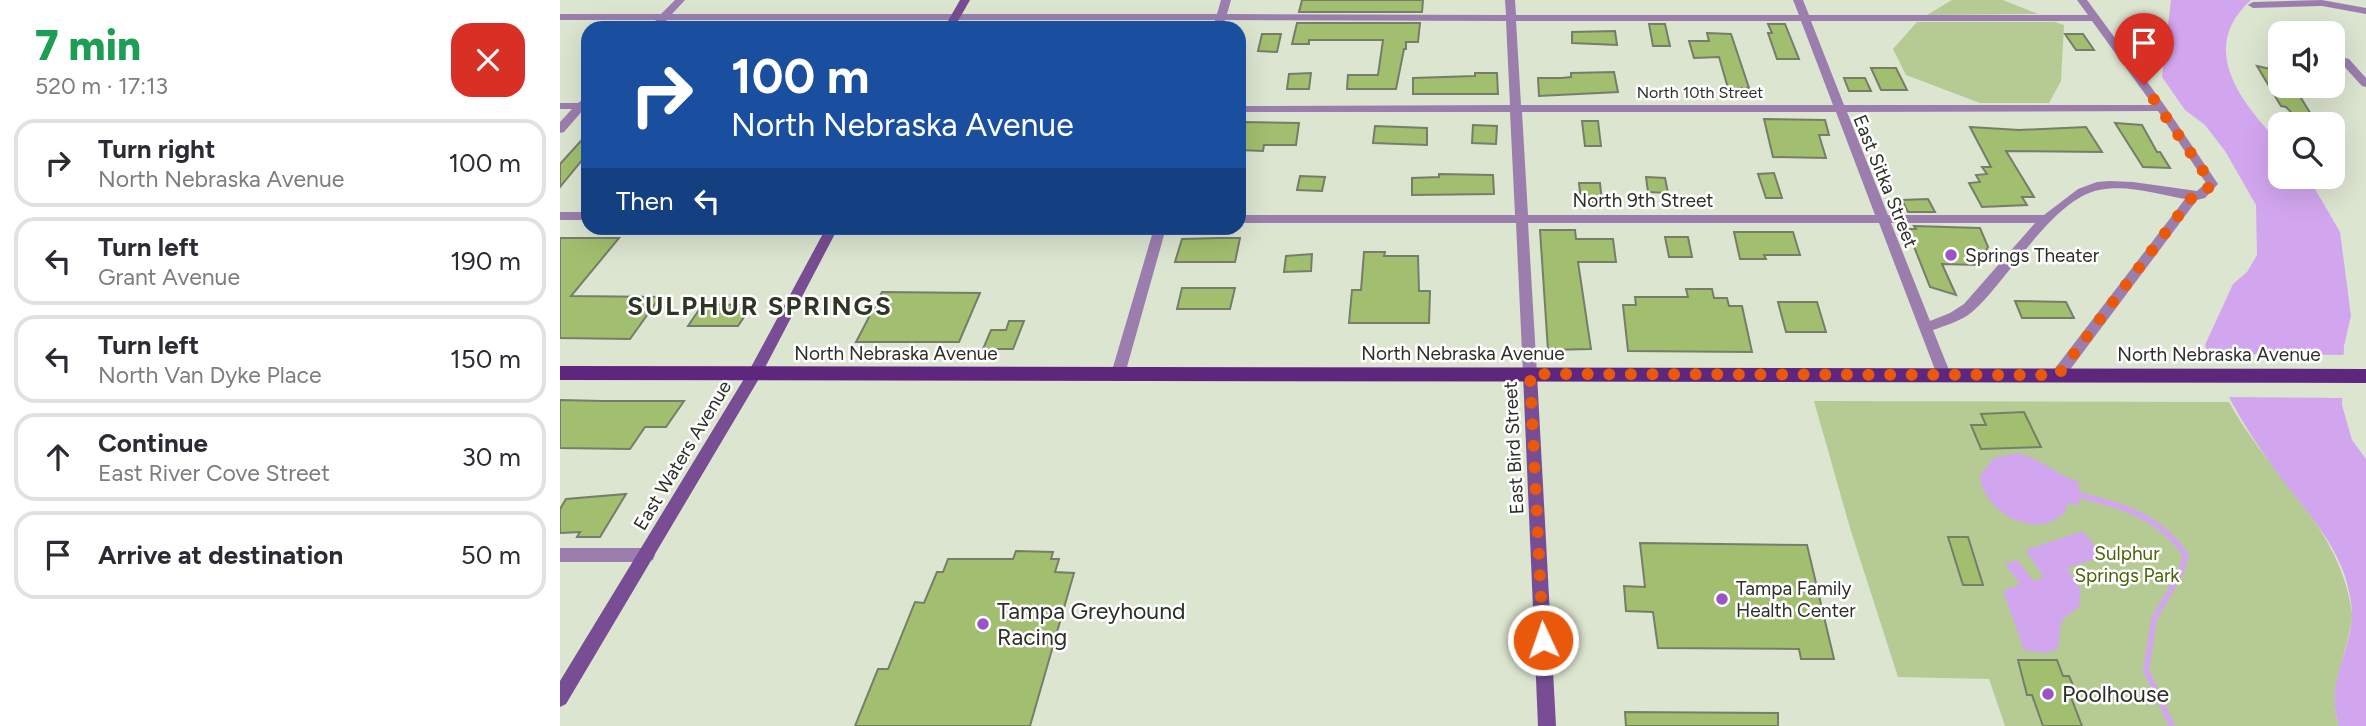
<!DOCTYPE html>
<meta charset="utf-8">
<style>
body{margin:0;font-family:Figtree,sans-serif;background:#f7f7f7;color:#2b2b33;height:100vh;display:flex;flex-direction:column;font-size:26px;white-space:nowrap}
*{box-sizing:border-box;margin:0}
p{font-size:23px;color:#7c7c81}
.icon{flex:none;width:38px;height:38px;fill:none;stroke:currentColor;stroke-width:2;stroke-linecap:round;stroke-linejoin:round}
.map{position:relative;flex:1;overflow:hidden}
.panel{display:flex;flex-direction:column;background:#fff;width:560px}
.panel>*{flex:none}
.top-card{position:absolute;left:21px;top:21px;width:665px;height:214px;border-radius:21px;box-shadow:0 7px 28px #0002;background:#1a4fa0;color:#fff;overflow:hidden}
.fabs{position:absolute;left:1708px;top:21px;display:grid;gap:14px}
.fabs a{display:grid;place-items:center;width:77px;height:77px;border-radius:14px;background:#fff;box-shadow:0 7px 28px #0002;font-size:35px}
.pin{position:absolute;display:grid;place-items:center;width:60px;height:60px;color:#fff;margin:-72px -30px;border-radius:50% 50% 50% 0;rotate:-45deg;box-shadow:0 0 7px #0007}
.pin .icon{rotate:45deg}
.me{position:absolute;width:77px;margin:-38px;rotate:357deg;stroke-linejoin:round;filter:drop-shadow(0 0 5px #0008)}
.turn{display:flex;align-items:center;gap:24px;height:147px;padding:0 35px;font-size:32px}
.turn .icon{width:91px;height:91px;stroke-width:2.5}
.turn b{display:block;font-size:49px;line-height:60px}
.then{display:flex;align-items:center;height:66px;padding:0 35px;background:#0003;gap:14px;font-size:26px}
.round{display:grid;place-items:center;flex:none;width:74px;height:74px;border-radius:21px;background:#f7f7f7}
.headline{display:flex;align-items:center;justify-content:space-between;height:119px;padding:0 35px}
h1{font-size:42px;font-weight:800;line-height:52px;color:#1e9e55}
ul{padding:0;list-style:none}
li{display:flex;align-items:center;gap:21px;height:88px;margin:0 14px 10px;padding:0 21px;border:4px solid #e1e1e2;border-radius:21px}
li div{flex:1}
li b{display:block;font-size:26px}
li em{font-style:normal}
main{display:flex;flex:1;min-height:0}
.map>svg:first-child{display:block}
</style>
<main>
<section class="panel">
<div class="headline"><div><h1>7 min</h1><p>520 m · 17:13</p></div><a class="round" style="background:#d93025;color:#fff"><svg class="icon" aria-label="close" viewBox="0 0 24 24"><path d="M6 6l12 12M18 6L6 18"/></svg></a></div>
<ul>
<li><svg class="icon" aria-label="right" viewBox="0 0 24 24"><path d="M7 20v-9h11M14 6l5 5-5 5"/></svg><div><b>Turn right</b><p>North Nebraska Avenue</p></div><em>100 m</em></li>
<li><svg class="icon" aria-label="left" viewBox="0 0 24 24"><path d="M17 20v-9H6M10 6l-5 5 5 5"/></svg><div><b>Turn left</b><p>Grant Avenue</p></div><em>190 m</em></li>
<li><svg class="icon" aria-label="left" viewBox="0 0 24 24"><path d="M17 20v-9H6M10 6l-5 5 5 5"/></svg><div><b>Turn left</b><p>North Van Dyke Place</p></div><em>150 m</em></li>
<li><svg class="icon" aria-label="ahead" viewBox="0 0 24 24"><path d="M12 20V5M6 11l6-6 6 6"/></svg><div><b>Continue</b><p>East River Cove Street</p></div><em>30 m</em></li>
<li><svg class="icon" aria-label="arrive" viewBox="0 0 24 24"><path d="M6 21V4h12l-3 4 3 4H6"/></svg><div><b>Arrive at destination</b></div><em>50 m</em></li>
</ul>
</section>
<div class="map">
<svg width="1806" height="726" viewBox="0 0 1806 726">
<rect width="100%" height="100%" fill="#dce5d0"/>
<g fill="#b5cb93">
<polygon points="1392,0 1443,0 1478,14 1367,15"/>
<polygon points="1357,22 1495,22 1504,25 1501,81 1489,103 1420,103 1346,75 1333,49"/>
<path d="M1254 401 1669 402C1709 476 1779 524 1792 612 1793 620 1790 629 1788 638 1781 669 1768 694 1779 726H1445L1429 679 1338 677 1290 528Z"/>
</g>
<g fill="#d2a6ef">
<path d="M1611 0H1691C1650 37 1665 77 1695 115 1702 125 1713 134 1719 145 1723 152 1720 168 1720 177H1748L1780 232 1791 316 1784 346 1782 405 1792 440 1806 459V726H1779C1765 684 1789 657 1792 617 1793 606 1788 587 1785 576 1772 539 1747 512 1724 482 1689 435 1667 399 1645 345L1673 284 1687 272 1697 255 1696 205 1665 151 1645 125 1625 110 1602 77Z"/>
<path d="M1457 453C1480 458 1497 475 1519 482V506L1508 503 1504 514C1498 517 1491 523 1484 524 1455 528 1422 505 1420 475L1434 458Z"/>
<polygon points="1523,531 1543,556 1507,568 1521,590 1519,607 1504,618 1500,627 1498,648 1487,653 1464,650 1443,591 1460,584 1445,564 1457,560 1474,581 1484,577 1465,550"/>
</g>
<polygon fill="#dce5d0" points="1645,354 1787,355 1785,398 1663,397"/>
<g fill="none" stroke-linecap="round" stroke-linejoin="round">
<path stroke="#d2a6ef" stroke-width="6" d="M1519 495C1565 507 1597 515 1626 555L1620 574 1594 619 1586 670 1612 726"/>
</g>
<g fill="#a1bf6e" stroke="#767e6a" stroke-width="2">
<polygon points="742,0 863,0 862,12 739,12"/>
<polygon points="737,23 860,23 858,42 846,42 846,49 844,49 836,89 787,89 788,75 818,75 823,40 749,40 749,44 732,44"/>
<polygon points="1089,24 1105,24 1110,46 1093,46"/>
<polygon points="1208,24 1225,24 1239,59 1217,59 1208,33 1212,33"/>
<polygon points="1055,31 1057,45 1012,43 1012,32"/>
<polygon points="1147,33 1171,34 1189,88 1168,88 1159,57 1134,58 1129,41 1149,41"/>
<polygon points="702,34 721,34 717,52 698,51"/>
<polygon points="1505,34 1523,34 1534,50 1516,50"/>
<polygon points="1697,66 1720,71 1720,89 1736,90 1757,124 1742,124 1726,107 1721,106"/>
<polygon points="1311,68 1336,68 1347,90 1321,90"/>
<polygon points="1054,72 1058,92 979,96 978,78 1002,78 1011,77 1011,73"/>
<polygon points="751,73 749,89 727,89 729,74"/>
<polygon points="915,73 937,73 938,94 853,94 853,78 915,76"/>
<polygon points="1284,78 1305,78 1311,91 1289,91"/>
<polygon points="1204,119 1265,120 1269,135 1259,135 1266,158 1213,157"/>
<polygon points="1022,121 1038,121 1041,146 1025,146"/>
<polygon points="682,122 739,123 736,145 704,145 703,151 679,150"/>
<polygon points="1555,123 1582,125 1597,152 1600,152 1610,168 1583,167"/>
<polygon points="913,125 937,126 936,144 912,143"/>
<polygon points="815,126 867,128 867,145 813,143"/>
<polygon points="1410,127 1459,130 1526,127 1542,152 1446,151 1474,197 1462,197 1467,205 1422,207 1409,183 1420,182 1416,175 1427,174 1422,167 1431,167"/>
<polygon points="28,133 28,153 0,187 0,164"/>
<polygon points="1214,173 1222,198 1206,198 1198,174"/>
<polygon points="879,174 933,175 934,194 852,195 852,178 879,177"/>
<polygon points="740,176 765,177 762,191 737,190"/>
<polygon points="1086,177 1105,178 1108,193 1088,192"/>
<polygon points="1019,183 1040,183 1042,202 1021,202"/>
<polygon points="1368,199 1375,212 1348,212 1342,200"/>
<polygon points="1354,226 1420,228 1428,247 1418,265 1382,264 1396,295 1370,287 1347,229 1356,229"/>
<polygon points="980,230 1015,230 1016,239 1053,239 1056,262 1018,262 1031,349 988,350"/>
<polygon points="1174,232 1233,232 1240,255 1204,255 1206,259 1180,259"/>
<polygon points="1105,237 1128,237 1132,257 1109,257"/>
<polygon points="0,238 59,238 11,296 100,297 70,339 0,338"/>
<polygon points="659,238 680,238 675,262 615,262 622,239"/>
<polygon points="804,252 825,252 824,256 858,256 859,291 870,291 869,323 789,323 792,290 801,290"/>
<polygon points="752,254 751,271 724,272 726,256"/>
<polygon points="622,288 675,288 670,309 617,309"/>
<polygon points="1126,289 1152,289 1154,298 1167,298 1169,306 1182,306 1192,352 1068,351 1063,305 1076,305 1075,297 1128,297"/>
<polygon points="322,292 420,293 399,342 296,342"/>
<polygon points="1455,301 1506,302 1514,318 1462,318"/>
<polygon points="1218,302 1257,302 1266,332 1226,332"/>
<polygon points="143,304 179,305 192,305 178,326 128,326"/>
<polygon points="449,321 464,321 453,349 423,349 431,330 446,330"/>
<polygon points="0,400 43,401 124,401 106,427 85,427 70,449 0,448"/>
<polygon points="1464,412 1481,447 1421,449 1411,425 1426,425 1421,414"/>
<polygon points="66,494 40,537 17,537 20,532 0,533 0,509 6,499"/>
<polygon points="1388,537 1408,537 1423,585 1403,585"/>
<polygon points="1080,543 1247,545 1274,659 1241,659 1239,649 1098,648 1093,612 1066,611 1064,586 1085,587"/>
<polygon points="456,551 493,552 491,559 499,559 495,572 514,573 470,726 295,726 318,669 328,669 355,602 364,603 377,572 383,572 388,559 453,559"/>
<polygon points="1458,660 1497,660 1503,676 1509,676 1516,692 1509,692 1522,726 1483,726 1472,695 1467,695"/>
<polygon points="1065,712 1218,713 1218,726 1066,726"/>
</g>
<g fill="none" stroke-linecap="round" stroke-linejoin="round">
<g fill="#9b7eae" fill-rule="evenodd">
<path d="M115 0H125L112 14H657L661 0H671L667 14 946 15 945 0H955L956 15H1239L1233 0H1243L1249 15H1528L1517 0H1527L1605 106 1658 184 1645 198 1637 200 1503 379H1493L1491 375 1493 371 1625 199C1598 194 1566 184 1539 190 1492 199 1447 282 1412 312 1401 321 1387 325 1373 330L1391 375 1389 379H1379L1377 375 1319 223H968L977 374 975 378H965L963 374 956 223H679V215H955L950 112H679V106L950 105 946 21 665 20 662 28H654L655 20H107L100 28H89L96 20H0V14H101ZM956 21H1241L1273 105H961ZM1251 21H1532L1593 105H1284ZM1598 111 1646 183 1637 191 1573 182 1549 181 1537 182 1518 189 1484 215H1328L1287 112ZM962 112H1276L1315 215H968ZM1331 223H1475L1404 304 1390 313 1370 321Z"/>
<polygon points="1762,0 1806,8 1806,14 1762,6 1693,8 1688,5 1693,2"/>
<polygon points="1785,58 1789,59 1806,78 1806,87 1802,86 1781,63 1781,59"/>
<polygon points="28,96 28,109 24,109 4,132 0,133 0,122 12,109 0,109 0,103 18,103"/>
<rect x="0" y="212" width="28" height="8"/>
<polygon points="594,228 606,228 565,374 563,378 553,378 551,374"/>
<polygon points="0,548 87,548 93,550 95,555 93,560 87,562 0,562"/>
</g>
<g fill="#784d93" fill-rule="evenodd">
<polygon points="400,0 410,0 394,28 384,28"/>
<polygon points="266,228 278,228 200,377 6,704 0,707 0,681 190,369"/>
<polygon points="970,368 975,370 977,374 996,726 978,726 963,374 965,370"/>
</g>
<polygon fill="#5f267e" fill-rule="evenodd" points="0,366 1806,369 1806,383 0,380"/>
</g>
<g fill="none" stroke-linecap="round" stroke-linejoin="round">
<polyline stroke="#ea580c" stroke-width="12" stroke-dasharray="0 21.6" points="983,640 970,374 1498,375 1633,196 1641,195 1652,184 1584,85"/>
</g>
<g fill="#9c53c6" stroke="#fff" stroke-width="2.5">
<circle cx="1391" cy="255" r="7"/>
<circle cx="1162" cy="599" r="7"/>
<circle cx="423" cy="624" r="7"/>
<circle cx="1488" cy="694" r="7"/>
</g>
<g text-anchor="middle" stroke-width="5" stroke-linejoin="round" paint-order="stroke">
<g font-size="16" fill="#2c2f27" stroke="#fff">
<text x="1140" y="98">North 10th Street</text>
</g>
<g font-size="19" fill="#2c2f27" stroke="#fff">
<text transform="translate(1326 181) rotate(68)" y="7">East Sitka Street</text>
<text x="1083" y="207">North 9th Street</text>
<text x="336" y="360">North Nebraska Avenue</text>
<text x="903" y="360">North Nebraska Avenue</text>
<text x="1659" y="361">North Nebraska Avenue</text>
<text transform="translate(953 448) rotate(-93)" y="7">East Bird Street</text>
<text transform="translate(122 455) rotate(-59)" y="7">East Waters Avenue</text>
</g>
<g font-size="19" fill="#2c2f27" stroke="#fff" text-anchor="start">
<text x="1405" y="262">Springs Theater</text>
<text x="1176" y="595">Tampa Family<tspan x="1176" dy="22">Health Center</tspan></text>
</g>
<g font-size="19" fill="#496205" stroke="#fff">
<text x="1567" y="560">Sulphur<tspan x="1567" dy="22">Springs Park</tspan></text>
</g>
<g font-size="23" fill="#2c2f27" stroke="#fff" text-anchor="start">
<text x="437" y="619">Tampa Greyhound<tspan x="437" dy="26">Racing</tspan></text>
<text x="1502" y="702">Poolhouse</text>
</g>
<g font-size="26" font-weight="bold" letter-spacing="2" fill="#2f3524" stroke="#fff">
<text x="200" y="315">SULPHUR SPRINGS</text>
</g>
</g>
</svg>
<div class="fabs">
<a><svg class="icon" aria-label="sound" viewBox="0 0 24 24"><path d="M4 9h4l5-4v14l-5-4H4zM17 9q2 3 0 6"/></svg></a>
<a><svg class="icon" aria-label="search" viewBox="0 0 24 24"><circle cx="10" cy="10" r="6"/><path d="M15 15l6 6"/></svg></a>
</div>
<div class="pin" style="left:1584px;top:85px;background:#d93025"><svg class="icon" aria-label="arrive" viewBox="0 0 24 24"><path d="M6 21V4h12l-3 4 3 4H6"/></svg></div>
<svg class="me" style="left:983px;top:640px" viewBox="-20 -20 40 40"><circle r="17" fill="#ea580c" stroke="#fff" stroke-width="3"/><path d="M0-11L8 9 0 5-8 9z" fill="#fff"/></svg>
<div class="top-card">
<div class="turn"><svg class="icon" aria-label="right" viewBox="0 0 24 24"><path d="M7 20v-9h11M14 6l5 5-5 5"/></svg><div><b>100 m</b>North Nebraska Avenue</div></div>
<div class="then">Then<svg class="icon" aria-label="left" viewBox="0 0 24 24"><path d="M17 20v-9H6M10 6l-5 5 5 5"/></svg></div>
</div>
</div>
</main>
